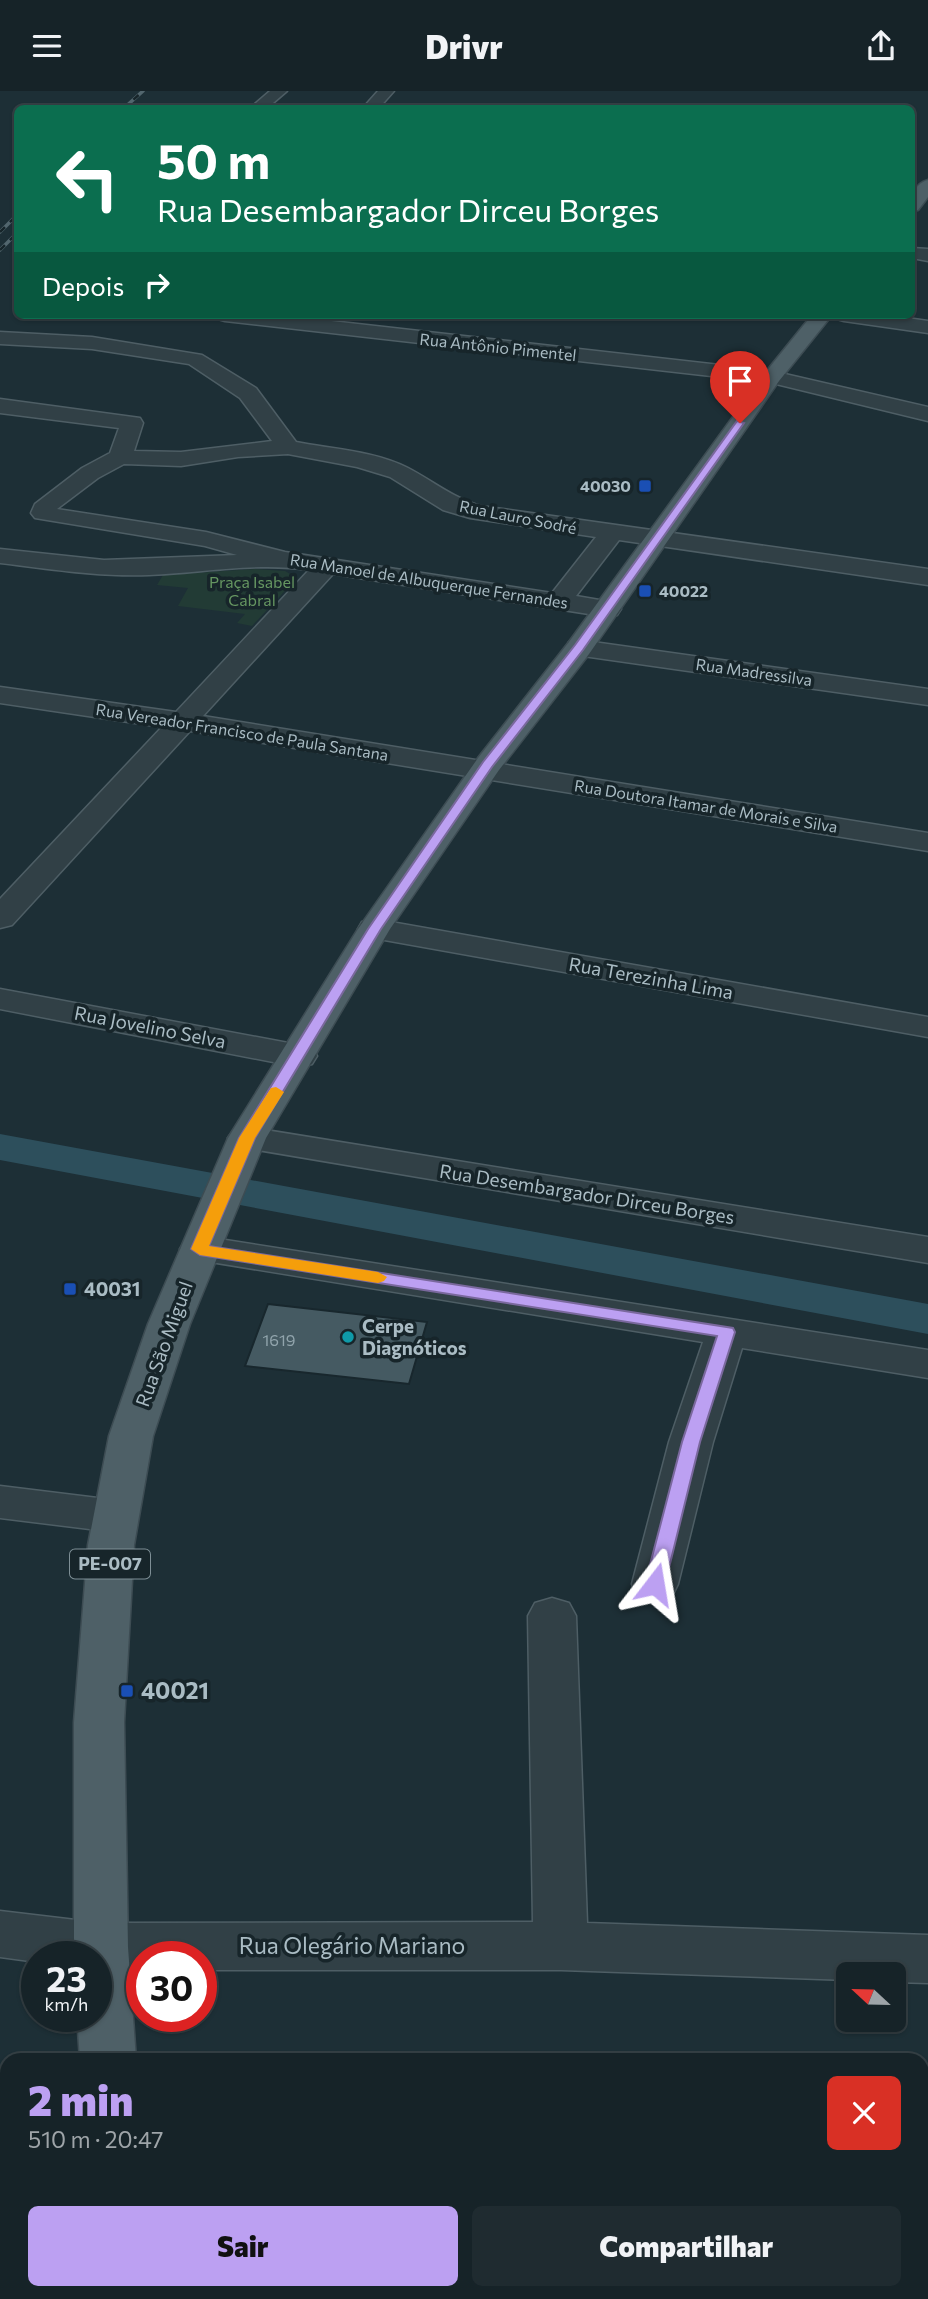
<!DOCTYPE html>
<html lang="pt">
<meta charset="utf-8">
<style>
body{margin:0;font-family:Commissioner,sans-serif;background:#1f2b30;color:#f1f3f6;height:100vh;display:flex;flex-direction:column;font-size:26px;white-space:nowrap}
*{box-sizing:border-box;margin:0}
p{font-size:23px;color:#9ea4a8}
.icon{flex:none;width:38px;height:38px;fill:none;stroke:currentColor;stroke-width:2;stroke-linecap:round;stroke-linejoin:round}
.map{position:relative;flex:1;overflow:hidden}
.sheet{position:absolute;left:0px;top:1962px;width:929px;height:247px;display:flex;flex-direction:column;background:#162328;border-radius:21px 21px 0 0;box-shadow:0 2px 5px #0004,0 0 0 2px #354045}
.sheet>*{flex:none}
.banner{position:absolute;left:14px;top:14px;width:901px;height:214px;border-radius:10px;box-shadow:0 2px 5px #0004,0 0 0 2px #354045;background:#0b6e4f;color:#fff;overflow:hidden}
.needle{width:46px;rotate:292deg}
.tools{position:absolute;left:836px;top:1871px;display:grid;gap:14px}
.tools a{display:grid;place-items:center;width:70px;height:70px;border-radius:10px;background:#162328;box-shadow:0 2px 5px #0004,0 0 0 2px #354045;font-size:35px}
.speed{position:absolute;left:21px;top:1850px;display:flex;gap:14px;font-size:35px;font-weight:700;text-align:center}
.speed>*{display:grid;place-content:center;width:91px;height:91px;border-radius:50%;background:#162328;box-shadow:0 2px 5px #0004,0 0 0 2px #354045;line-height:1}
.speed small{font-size:18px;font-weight:400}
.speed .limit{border:10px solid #d22;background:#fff;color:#111}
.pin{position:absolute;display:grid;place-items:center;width:60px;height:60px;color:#fff;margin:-72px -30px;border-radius:50% 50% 50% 0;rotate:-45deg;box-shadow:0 0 7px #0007}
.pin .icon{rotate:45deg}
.me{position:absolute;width:77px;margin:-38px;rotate:14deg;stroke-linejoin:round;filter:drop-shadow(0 0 5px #0008)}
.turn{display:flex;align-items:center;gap:24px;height:147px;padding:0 28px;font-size:32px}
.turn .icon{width:91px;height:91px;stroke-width:2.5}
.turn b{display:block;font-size:49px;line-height:60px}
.then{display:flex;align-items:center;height:66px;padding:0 28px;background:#0003;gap:14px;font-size:26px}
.round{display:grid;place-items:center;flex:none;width:74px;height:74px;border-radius:10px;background:#1f2b30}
.headline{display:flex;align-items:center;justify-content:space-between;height:119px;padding:0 28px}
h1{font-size:42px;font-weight:800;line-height:52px;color:#bca0f2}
.button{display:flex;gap:14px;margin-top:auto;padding:14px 28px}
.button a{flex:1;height:80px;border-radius:10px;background:#bca0f2;color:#111;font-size:28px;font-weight:800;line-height:80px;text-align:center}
.button a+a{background:#1f2b30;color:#f1f3f6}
header{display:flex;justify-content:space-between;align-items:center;height:91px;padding:0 28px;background:#162328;font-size:32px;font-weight:800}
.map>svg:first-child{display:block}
</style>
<header><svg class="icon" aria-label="menu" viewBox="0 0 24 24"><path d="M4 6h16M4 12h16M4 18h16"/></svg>Drivr<svg class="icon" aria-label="share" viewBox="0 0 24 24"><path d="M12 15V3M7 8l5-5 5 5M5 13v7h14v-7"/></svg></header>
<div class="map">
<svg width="928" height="2208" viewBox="0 0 928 2208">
<rect width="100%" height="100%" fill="#1d2f36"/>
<polygon fill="#223b35" points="255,478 285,480 297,487 252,535 237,532 245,523 178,515 188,497 157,494 163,484"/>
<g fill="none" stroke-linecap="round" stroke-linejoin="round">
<polygon fill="#2d4f5c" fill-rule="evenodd" points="0,1043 928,1213 928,1243 0,1069"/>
</g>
<polygon fill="#455a62" stroke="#18272d" stroke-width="2" points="268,1213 427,1231 409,1293 245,1275"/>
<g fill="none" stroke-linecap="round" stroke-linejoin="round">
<g stroke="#4e5e65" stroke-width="3">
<g id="minor">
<polygon points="270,0 287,0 266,18 249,18"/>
<polygon points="378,0 394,0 378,18 362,18"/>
<polygon points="912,157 928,158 928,170 912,167"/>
<polygon points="215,224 278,224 772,280 928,316 928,330 772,292 225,230 218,228"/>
<polygon points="834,224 886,224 928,230 928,242 844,230 837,228"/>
<path d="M0 241 92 246 202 264 256 297 296 351C332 358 375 360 408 377 433 390 453 407 481 415L928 478V494L619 449 576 505 617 512 621 518 617 524 608 526 333 483 203 625 928 742V760L190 640 12 834 0 837V808L162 636 0 612V596L176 621 309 479C257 471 202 482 149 484 99 486 50 478 0 472V458L104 469 237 464 205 455 35 427 31 422 35 413 82 377 110 362 119 337 0 322V308L140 327 143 332 134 360 181 361 272 350 240 307 189 273 92 258 0 253ZM288 363 357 376 390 386 443 419 470 427 596 446 552 502 285 461 206 441 57 418 98 387 124 373 181 375 238 366Z"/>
<polygon points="579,549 928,598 928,614 569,563 566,557 569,551"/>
<polygon points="374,828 928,926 928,946 362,845 358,838 362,831"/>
<polygon points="0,898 299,954 312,957 317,965 312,973 299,976 0,918"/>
<polygon points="247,1036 928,1146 928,1172 234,1055 228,1047 234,1039"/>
<polygon points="200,1145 928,1259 928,1287 742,1257 713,1351 678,1493 672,1505 655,1510 638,1505 632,1493 669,1351 703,1251 186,1167 180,1158 186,1149"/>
<polygon points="0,1395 114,1409 130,1413 137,1425 130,1437 114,1441 0,1427"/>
<polygon points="552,1507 569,1512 576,1525 587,1832 928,1844 928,1892 894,1891 894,1883 849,1883 849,1889 561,1879 201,1879 201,1866 142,1866 142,1880 101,1880 96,1879 96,1866 37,1866 37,1871 0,1866 0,1820 101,1832 533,1831 528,1525 535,1512"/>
</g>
</g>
<g stroke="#3d4c53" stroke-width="3">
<g id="major">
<path d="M928 89V106L918 119 912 120C912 107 913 93 928 89Z"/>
<polygon points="812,224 832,224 779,290 589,563 499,679 390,838 266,1047 190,1233 153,1345 134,1454 124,1631 128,1856 136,1969 80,1969 77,1925 96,1925 96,1866 74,1866 74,1631 88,1454 109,1345 148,1233 228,1047 358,838 478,667 569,551 765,282"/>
<polygon points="91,2202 153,2202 154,2208 92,2208"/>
</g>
</g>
<use href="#minor" fill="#314046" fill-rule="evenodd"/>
<use href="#major" fill="#4e6067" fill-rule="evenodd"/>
<g stroke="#52666e" stroke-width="3.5">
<g id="rail">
<polyline points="123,18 143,0"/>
<polyline points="0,141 18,123"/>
<polyline points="0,159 18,141"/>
</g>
</g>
<use href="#rail" stroke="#17252a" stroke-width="2.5" stroke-dasharray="7" stroke-linecap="butt"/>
</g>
<polygon fill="#bca0f2" stroke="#7a689d" stroke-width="2" points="737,330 744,332 583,559 492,676 381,838 255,1047 209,1155 733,1237 735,1241 700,1351 665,1493 662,1499 655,1501 648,1499 645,1493 682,1351 717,1245 200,1164 191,1158 239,1047 368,838 483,671 575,554"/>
<polygon fill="#f59e0b" points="276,996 284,1001 255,1047 209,1155 378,1181 387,1186 384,1190 378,1192 200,1164 191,1158 239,1047 271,997"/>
<g fill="#1a4fb4" stroke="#17252a" stroke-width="2.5">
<rect x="638" y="388" width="14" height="14" rx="3.5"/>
<rect x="638" y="493" width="14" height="14" rx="3.5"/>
<rect x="63" y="1191" width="14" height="14" rx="3.5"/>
<rect x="120" y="1593" width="14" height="14" rx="3.5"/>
</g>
<circle fill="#0f9aa8" stroke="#17252a" stroke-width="2.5" cx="348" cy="1246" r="7"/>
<g text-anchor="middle" stroke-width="7" stroke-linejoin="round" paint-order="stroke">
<g font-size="16" fill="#aabcc4" stroke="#17252a">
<text transform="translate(498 256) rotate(6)" y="6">Rua Antônio Pimentel</text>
<text transform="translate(518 426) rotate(11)" y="6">Rua Lauro Sodré</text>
<text transform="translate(429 490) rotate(9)" y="6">Rua Manoel de Albuquerque Fernandes</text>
<text transform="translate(754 581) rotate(8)" y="6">Rua Madressilva</text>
<text transform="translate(242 641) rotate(9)" y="6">Rua Vereador Francisco de Paula Santana</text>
<text transform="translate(706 715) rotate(9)" y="6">Rua Doutora Itamar de Morais e Silva</text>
</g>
<g font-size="16" font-weight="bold" fill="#aabcc4" stroke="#17252a" text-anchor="end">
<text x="631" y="401">40030</text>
<text x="659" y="506" text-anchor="start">40022</text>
</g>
<g font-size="16" fill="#659561" stroke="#17252a">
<text x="252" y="497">Praça Isabel<tspan x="252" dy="18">Cabral</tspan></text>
</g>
<g font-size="16" fill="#91a4ac">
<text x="279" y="1255">1619</text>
</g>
<rect fill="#17252a" stroke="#7e8f96" stroke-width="2" x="70" y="1458.5" width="80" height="29" rx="5"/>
<g font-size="18" font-weight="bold" fill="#aabcc4">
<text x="110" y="1479">PE-007</text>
</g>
<g font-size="19" fill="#aabcc4" stroke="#17252a">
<text transform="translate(651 887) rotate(10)" y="7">Rua Terezinha Lima</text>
<text transform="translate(150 936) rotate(11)" y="7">Rua Jovelino Selva</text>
<text transform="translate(587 1103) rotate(9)" y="7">Rua Desembargador Dirceu Borges</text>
<text transform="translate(164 1253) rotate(-70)" y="7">Rua São Miguel</text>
</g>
<g font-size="19" font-weight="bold" fill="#aabcc4" stroke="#17252a" text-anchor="start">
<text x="84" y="1205">40031</text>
<text x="362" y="1242">Cerpe<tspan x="362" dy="22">Diagnóticos</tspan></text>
</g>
<g font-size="23" font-weight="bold" fill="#aabcc4" stroke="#17252a" text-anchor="start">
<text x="141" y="1608">40021</text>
</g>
<g font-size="23" fill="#aabcc4" stroke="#17252a">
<text x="352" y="1863">Rua Olegário Mariano</text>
</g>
</g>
</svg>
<div class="tools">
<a><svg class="needle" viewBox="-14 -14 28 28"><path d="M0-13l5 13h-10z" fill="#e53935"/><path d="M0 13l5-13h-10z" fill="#9ea4a8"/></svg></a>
</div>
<div class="speed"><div>23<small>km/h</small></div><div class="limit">30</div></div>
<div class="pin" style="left:740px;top:332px;background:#d93025"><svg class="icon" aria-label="arrive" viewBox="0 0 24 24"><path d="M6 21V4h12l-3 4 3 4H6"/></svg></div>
<svg class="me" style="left:655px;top:1493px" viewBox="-20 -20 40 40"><path d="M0-17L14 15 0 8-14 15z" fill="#bca0f2" stroke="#fff" stroke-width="4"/></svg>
<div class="banner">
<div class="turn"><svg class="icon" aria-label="left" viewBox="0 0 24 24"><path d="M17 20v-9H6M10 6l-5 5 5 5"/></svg><div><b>50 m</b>Rua Desembargador Dirceu Borges</div></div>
<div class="then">Depois<svg class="icon" aria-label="right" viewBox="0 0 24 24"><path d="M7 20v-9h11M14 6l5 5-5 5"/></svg></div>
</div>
<section class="sheet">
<div class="headline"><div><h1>2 min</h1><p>510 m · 20:47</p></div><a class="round" style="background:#d93025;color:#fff"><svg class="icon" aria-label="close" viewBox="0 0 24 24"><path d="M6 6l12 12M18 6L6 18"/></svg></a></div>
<div class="button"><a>Sair</a><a>Compartilhar</a></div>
</section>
</div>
